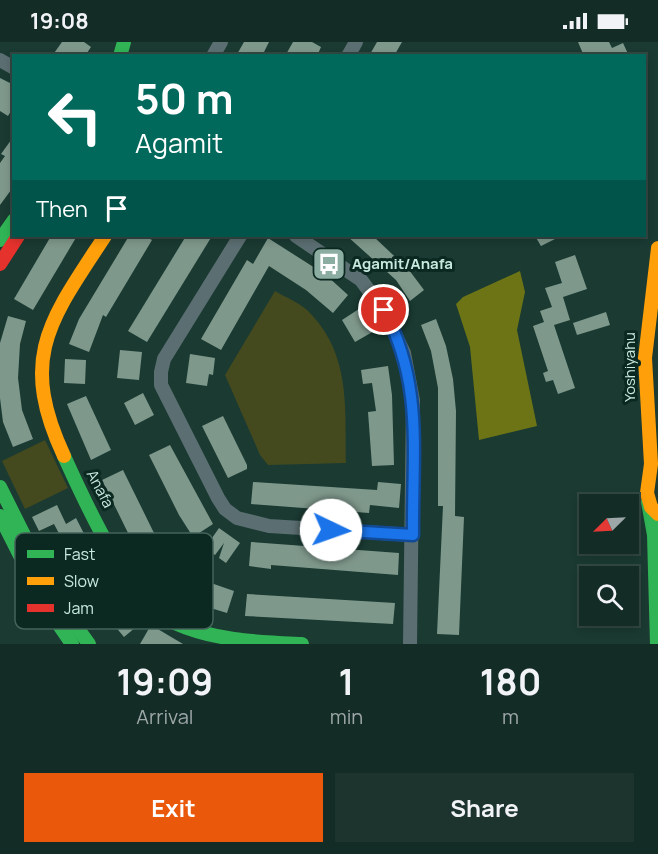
<!DOCTYPE html>
<style>
body{margin:0;font-family:Manrope,sans-serif;background:#1d342e;color:#f1f3f6;height:100vh;display:flex;flex-direction:column;font-size:22px;white-space:nowrap}
*{box-sizing:border-box;margin:0}
p{font-size:20px;color:#9da7a7}
.icon{flex:none;width:33px;height:33px;fill:none;stroke:currentColor;stroke-width:2;stroke-linecap:round;stroke-linejoin:round}
.map{position:relative;height:602px;overflow:hidden}
.panel{display:flex;flex-direction:column;background:#142c26;flex:1}
.panel>*{flex:none}
.banner{position:absolute;left:12px;top:12px;width:634px;height:183px;border-radius:0px;box-shadow:0 3px 9px #0003,0 0 0 2px #334843;background:#00695c;color:#fff;overflow:hidden}
.needle{width:39px;rotate:246deg}
.buttons{position:absolute;left:579px;top:452px;display:grid;gap:12px}
.buttons a{display:grid;place-items:center;width:60px;height:60px;border-radius:0px;background:#142c26;box-shadow:0 3px 9px #0003,0 0 0 2px #334843;font-size:30px}
.pin{position:absolute;display:grid;place-items:center;width:51px;height:51px;color:#fff;margin:-26px;border:3px solid #fff;border-radius:50%;box-shadow:0 2px 6px #0007}
.me{position:absolute;width:66px;margin:-33px;rotate:93deg;stroke-linejoin:round;filter:drop-shadow(0 0 4px #0008)}
.turn{display:flex;align-items:center;gap:21px;height:126px;padding:0 24px;font-size:27px}
.turn .icon{width:78px;height:78px;stroke-width:2.5}
.turn b{display:block;font-size:42px;line-height:51px}
.then{display:flex;align-items:center;height:57px;padding:0 24px;background:#0003;gap:12px;font-size:22px}
.eta{display:flex;justify-content:space-evenly;align-items:center;height:102px;text-align:center}
.eta b{font-size:36px;font-weight:700;line-height:42px}
.cta{display:flex;gap:12px;margin-top:auto;padding:12px 24px}
.cta a{flex:1;height:69px;border-radius:0px;background:#ea580c;color:#fff;font-size:24px;font-weight:700;line-height:69px;text-align:center}
.cta a+a{background:#1d342e;color:#f1f3f6}
.status{display:flex;justify-content:space-between;align-items:center;height:42px;padding:0 30px;background:#142c26;direction:ltr}
.status svg{height:16px;fill:currentColor}
.map>svg:first-child{display:block}
</style>
<div class="status"><b>19:08</b><svg viewBox="0 0 49 12"><path d="M0 12V9h3v3zM5 12V6h3v6zM10 12V3h3v9zM15 12V0h3v12zM26 1h20v11H26zM47 4h2v5h-2z"/></svg></div>
<div class="map">
<svg width="658" height="602" viewBox="0 0 658 602">
<rect width="100%" height="100%" fill="#1a3a32"/>
<g fill="#444a1e">
<path d="M275 249C285 255 298 260 307 268 351 311 345 364 346 421L268 423 260 413 225 333Z"/>
<polygon points="45,398 68,446 25,467 2,419"/>
</g>
<polygon fill="#6d7415" points="520,229 525,250 517,288 537,384 479,398 470,305 456,262 463,255"/>
<g fill="#7f988c">
<polygon points="62,0 84,0 91,5 85,14 52,14"/>
<polygon points="244,0 269,0 262,14 236,14"/>
<polygon points="293,0 312,0 321,5 317,14 285,14"/>
<polygon points="377,0 402,0 394,14 369,14"/>
<polygon points="578,0 609,0 612,6 623,1 629,14 584,14"/>
<polygon points="0,36 14,43 14,64 8,74 0,69"/>
<polygon points="14,94 14,144 0,163 0,121 5,114 1,112"/>
<polygon points="51,194 77,194 33,268 14,257"/>
<polygon points="129,194 145,194 152,198 106,275 103,273 89,310 69,302 79,277"/>
<polygon points="186,194 212,194 147,300 128,289"/>
<polygon points="347,194 373,194 409,228 424,248 410,259 396,238"/>
<polygon points="535,194 561,194 541,204"/>
<polygon points="268,196 326,233 348,253 333,271 306,248 269,224 221,308 201,297 247,218 253,222"/>
<polygon points="575,213 587,247 563,255 570,278 554,283 575,346 558,352 553,338 546,340 543,331 548,329 533,284 544,280 540,269 552,265 545,246 562,241 555,220"/>
<polygon points="362,265 376,288 355,300 342,278"/>
<polygon points="606,270 610,283 577,293 573,281"/>
<polygon points="8,274 26,279 20,302 18,336 22,368 33,397 13,405 3,380 0,356 0,301"/>
<polygon points="436,277 446,304 453,337 456,369 455,474 464,475 459,593 437,592 443,464 438,464 438,346 431,309 421,283"/>
<polygon points="120,308 142,310 139,338 117,336"/>
<polygon points="190,312 215,316 213,333 209,332 207,344 186,341"/>
<polygon points="65,317 86,318 85,342 64,341"/>
<polygon points="388,324 392,353 394,423 372,424 368,370 376,369 372,341 363,342 361,328"/>
<polygon points="143,351 154,373 135,383 124,361"/>
<polygon points="86,354 111,408 91,418 67,362"/>
<polygon points="223,374 247,423 247,427 228,436 202,384"/>
<polygon points="170,403 213,482 193,495 179,473 149,413"/>
<polygon points="123,428 153,489 169,513 151,525 131,497 102,438"/>
<polygon points="253,440 377,448 378,440 401,442 399,466 370,463 369,471 251,462"/>
<polygon points="57,463 66,482 76,476 106,535 142,580 124,595 109,577 83,537 54,482 39,489 32,475"/>
<polygon points="219,486 240,501 226,521 219,516 224,501 215,513 205,506"/>
<polygon points="251,500 399,511 398,533 271,523 271,527 249,524"/>
<polygon points="211,541 234,549 227,571 204,564"/>
<polygon points="247,552 395,561 393,582 245,574"/>
<polygon points="151,583 183,602 140,602"/>
</g>
<g fill="none" stroke-linecap="round" stroke-linejoin="round">
<g stroke="#5b6e71" stroke-width="14">
<polyline points="213,14 221,0"/>
<polyline points="348,14 356,0"/>
<polyline points="0,18 14,26"/>
<polyline points="240,194 164,317 161,330 161,343 218,456 225,467 237,476 269,484 413,493"/>
<polyline points="296,194 361,238 384,269 404,311 413,358 410,602"/>
</g>
<g stroke="#30b455" stroke-width="14">
<polyline points="120,14 124,0"/>
<polyline points="0,198 14,178"/>
<path d="M64 414C86 462 128 558 175 581 215 599 259 600 302 602"/>
<polyline points="0,445 55,555 89,602"/>
<polyline points="648,460 654,493 657,602"/>
<polyline points="0,474 44,561 72,602"/>
</g>
<g stroke="#ff9f0a" stroke-width="14">
<polyline points="658,206 645,316 651,422 647,451 651,465 658,472"/>
<path d="M64 414C18 315 50 278 105 194"/>
</g>
<polyline stroke="#e5322d" stroke-width="14" points="0,222 18,194"/>
</g>
<g fill="none" stroke-linecap="round" stroke-linejoin="round">
<g stroke="#114b97" stroke-width="15">
<path id="route" d="M331 488 413 493C412 411 424 343 384 268"/>
</g>
<use href="#route" stroke="#1a73e8" stroke-width="10"/>
</g>
<defs>
<g id="bus-square" transform="scale(1.725)"><rect x="-9" y="-9" width="18" height="18" rx="4" fill="#8cada2" stroke="#0b2921"/><path d="M-5-6H5V4H4V6H2V4H-2V6H-4V4H-5ZM-3.5-4V0h7V-4ZM-3.5 1.2v1.5H-2V1.2ZM2 1.2v1.5H3.5V1.2Z" fill="#fff"/></g>
</defs>
<g fill-rule="evenodd">
<use href="#bus-square" x="329" y="222"/>
</g>
<g text-anchor="middle" stroke-width="6" stroke-linejoin="round" paint-order="stroke">
<g font-size="15" font-weight="bold" fill="#c9ebdf" stroke="#0b2921" text-anchor="start">
<text x="352" y="227">Agamit/Anafa</text>
</g>
<g font-size="15" fill="#c9ebdf" stroke="#0b2921">
<text transform="translate(630 325) rotate(-90)" y="5">Yoshiyahu</text>
<text transform="translate(100 447) rotate(62)" y="5">Anafa</text>
</g>
</g>
<rect x="15" y="491" width="198" height="96" rx="9" fill="#0b2921" stroke="#44635a" stroke-width="1.5"/>
<rect x="27" y="508" width="27" height="8" fill="#30b455"/>
<rect x="27" y="535" width="27" height="8" fill="#ff9f0a"/>
<rect x="27" y="562" width="27" height="8" fill="#e5322d"/>
<g font-size="16" fill="#c9ebdf">
<text x="64" y="518">Fast</text>
<text x="64" y="545">Slow</text>
<text x="64" y="572">Jam</text>
</g>
</svg>
<div class="buttons">
<a><svg class="needle" viewBox="-14 -14 28 28"><path d="M0-13l5 13h-10z" fill="#e53935"/><path d="M0 13l5-13h-10z" fill="#9da7a7"/></svg></a>
<a><svg class="icon" aria-label="search" viewBox="0 0 24 24"><circle cx="10" cy="10" r="6"/><path d="M15 15l6 6"/></svg></a>
</div>
<div class="pin" style="left:384px;top:268px;background:#d93025"><svg class="icon" aria-label="arrive" viewBox="0 0 24 24"><path d="M6 21V4h12l-3 4 3 4H6"/></svg></div>
<svg class="me" style="left:331px;top:488px" viewBox="-20 -20 40 40"><circle r="19" fill="#fff"/><path d="M0-13L10 11 0 6-10 11z" fill="#1a73e8"/></svg>
<div class="banner">
<div class="turn"><svg class="icon" aria-label="left" viewBox="0 0 24 24"><path d="M17 20v-9H6M10 6l-5 5 5 5"/></svg><div><b>50 m</b>Agamit</div></div>
<div class="then">Then<svg class="icon" aria-label="arrive" viewBox="0 0 24 24"><path d="M6 21V4h12l-3 4 3 4H6"/></svg></div>
</div>
</div>
<section class="panel">
<div class="eta">
<div><b>19:09</b><p>Arrival</p></div>
<div><b>1</b><p>min</p></div>
<div><b>180</b><p>m</p></div>
</div>
<div class="cta"><a>Exit</a><a>Share</a></div>
</section>
